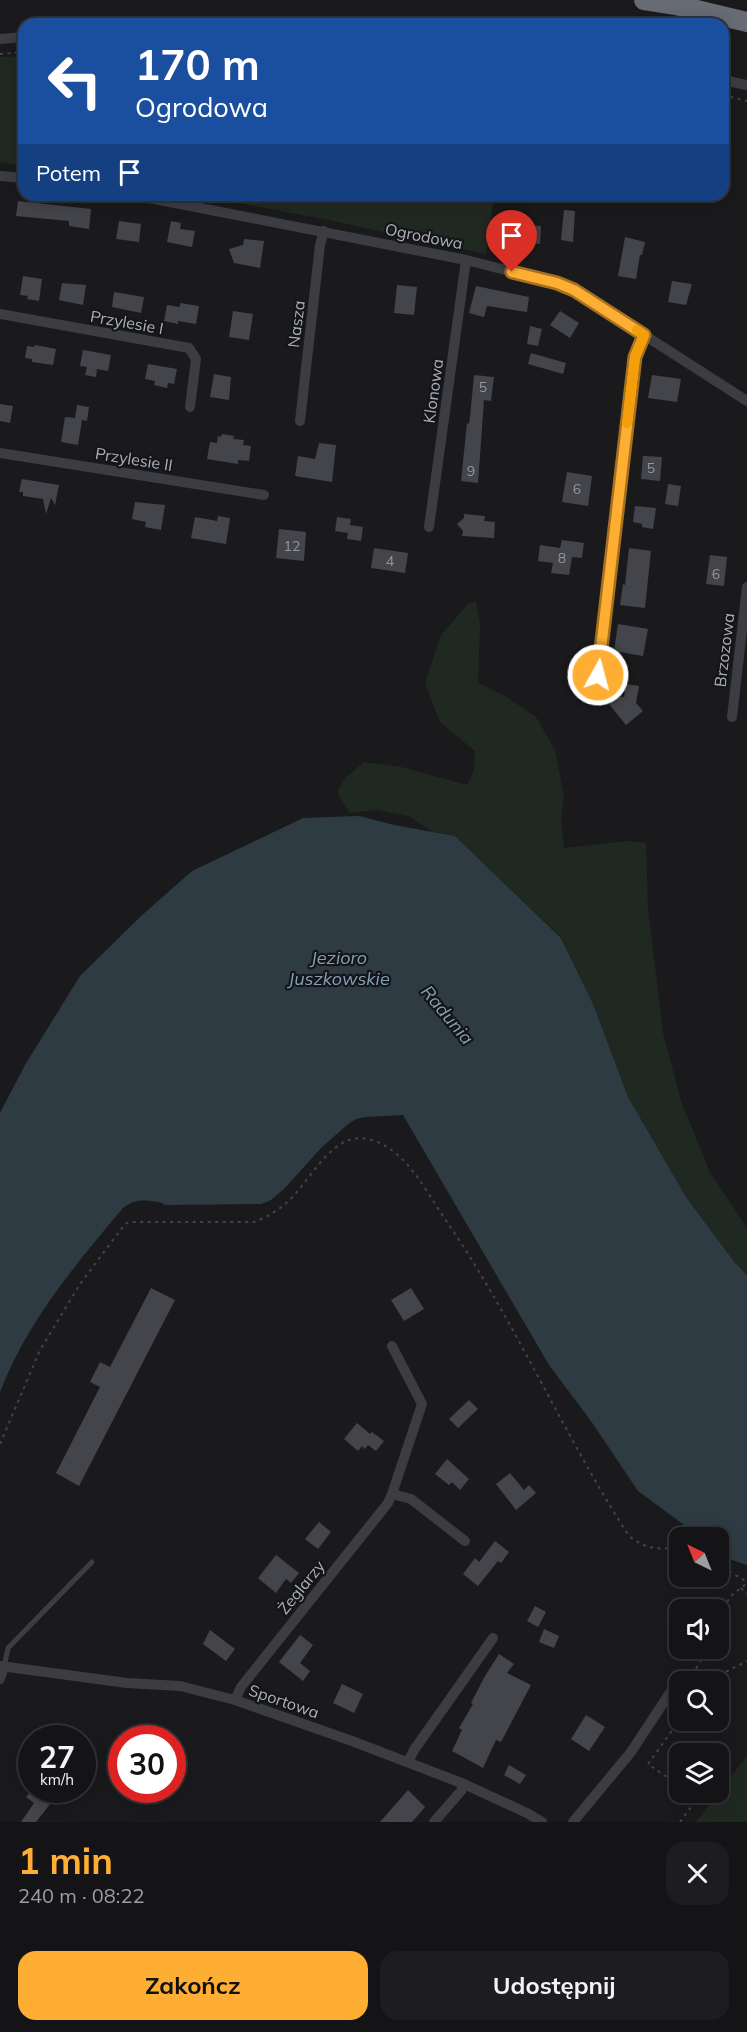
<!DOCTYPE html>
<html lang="pl">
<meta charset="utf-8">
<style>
body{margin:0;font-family:Mulish,sans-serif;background:#1d1d1f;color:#f1f3f6;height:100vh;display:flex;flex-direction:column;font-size:22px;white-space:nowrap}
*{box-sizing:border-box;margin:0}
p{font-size:20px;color:#9d9ea1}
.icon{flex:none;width:33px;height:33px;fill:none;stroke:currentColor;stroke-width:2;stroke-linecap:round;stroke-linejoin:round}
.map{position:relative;height:1822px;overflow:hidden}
.panel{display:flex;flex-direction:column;background:#141416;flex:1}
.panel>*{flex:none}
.hud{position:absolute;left:18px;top:18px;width:711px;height:183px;border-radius:18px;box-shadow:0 3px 15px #0003,0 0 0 2px #333335;background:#1a4fa0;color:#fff;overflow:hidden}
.needle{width:39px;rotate:317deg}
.buttons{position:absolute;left:669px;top:1527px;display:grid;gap:12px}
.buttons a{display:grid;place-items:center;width:60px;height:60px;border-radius:12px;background:#141416;box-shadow:0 3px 15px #0003,0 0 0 2px #333335;font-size:30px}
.speed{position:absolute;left:18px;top:1725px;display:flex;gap:12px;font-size:30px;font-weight:700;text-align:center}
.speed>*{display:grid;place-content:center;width:78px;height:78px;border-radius:50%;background:#141416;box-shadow:0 3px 15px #0003,0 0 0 2px #333335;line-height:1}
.speed small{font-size:15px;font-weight:400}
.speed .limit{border:9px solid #d22;background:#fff;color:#111}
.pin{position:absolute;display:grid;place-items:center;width:51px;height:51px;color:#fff;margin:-62px -26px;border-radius:50% 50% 50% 0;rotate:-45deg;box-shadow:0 0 6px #0007}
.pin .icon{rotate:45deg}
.me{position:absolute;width:66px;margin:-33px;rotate:7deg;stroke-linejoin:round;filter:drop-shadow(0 0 4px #0008)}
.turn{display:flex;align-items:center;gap:21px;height:126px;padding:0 18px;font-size:27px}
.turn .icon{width:78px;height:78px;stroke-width:2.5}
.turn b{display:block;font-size:42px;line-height:51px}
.then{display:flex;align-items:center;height:57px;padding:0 18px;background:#0003;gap:12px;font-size:22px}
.round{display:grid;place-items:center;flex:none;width:63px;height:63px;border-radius:18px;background:#1d1d1f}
.overview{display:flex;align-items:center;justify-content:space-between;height:102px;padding:0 18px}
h1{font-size:36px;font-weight:700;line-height:45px;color:#feae32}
.action{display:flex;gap:12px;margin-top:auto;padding:12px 18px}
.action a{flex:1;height:69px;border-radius:18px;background:#feae32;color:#111;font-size:24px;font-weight:700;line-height:69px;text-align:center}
.action a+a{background:#1d1d1f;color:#f1f3f6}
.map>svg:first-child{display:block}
</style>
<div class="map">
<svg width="747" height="1822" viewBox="0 0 747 1822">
<rect width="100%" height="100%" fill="#1a1a1d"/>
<g fill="#202921">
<polygon points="24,56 24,166 0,162 0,57"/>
<polygon points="196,195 494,195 486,254 324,219"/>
<polygon points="476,602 480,623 478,683 505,696 536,717 555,750 564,796 561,822 564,848 627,841 646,843 648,909 663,1033 682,1104 710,1172 747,1228 747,1275 735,1263 686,1197 628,1097 593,1004 561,937 455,836 431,831 409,816 376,810 349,813 337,792 346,777 364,762 401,767 467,785 474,770 475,751 440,722 425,683 441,635 469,603"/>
<polygon points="747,1756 747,1822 696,1822"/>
</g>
<path fill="#2f3b43" d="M359 816 394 825 455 836 561 938 593 1004 628 1097 686 1197 735 1263 747 1275V1565L732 1560 719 1547 718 1538 707 1537 687 1527 638 1491 591 1421 549 1365 403 1115 365 1117 356 1119 347 1125 321 1148 284 1189 271 1200 261 1204 164 1205 163 1203C147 1200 136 1198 123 1208 75 1265 27 1322 0 1392V1113L25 1065 80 976 140 917 192 871 303 818Z"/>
<g fill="#44454a">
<polygon points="18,201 91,209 89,229 69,226 69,221 16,216"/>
<polygon points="564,210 575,211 573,242 561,240"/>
<polygon points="119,221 141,224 139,242 116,239"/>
<polygon points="171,221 181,223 180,229 195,231 192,247 167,242"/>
<polygon points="517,224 541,226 540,244 515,242"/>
<polygon points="625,237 645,242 642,255 640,255 636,279 618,276"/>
<polygon points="244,239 264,241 260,268 234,263 229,249 243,245"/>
<polygon points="23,276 42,279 39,301 27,299 28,296 20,295"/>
<polygon points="672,281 692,284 686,305 668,302"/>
<polygon points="62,283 86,285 83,305 59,300"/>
<polygon points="397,285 417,287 414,315 394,313"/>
<polygon points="476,286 529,297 527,312 487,306 484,317 469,313"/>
<polygon points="114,292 144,297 141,313 112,307"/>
<polygon points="180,303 199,306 196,324 178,321 178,324 164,321 167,305 180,307"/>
<polygon points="233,311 253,314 249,340 229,337"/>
<polygon points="560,311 579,323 570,338 550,325"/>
<polygon points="530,326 542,329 538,346 527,344"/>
<polygon points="35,345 56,349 53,365 32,362 32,359 25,358 27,346 34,347"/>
<polygon points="83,350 111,355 108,371 97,369 96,377 85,375 87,367 80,366"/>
<polygon points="531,353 566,363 563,374 528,364"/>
<polygon points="148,364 177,369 174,384 168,383 167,388 154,385 155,381 145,379"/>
<polygon points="214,374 231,377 229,400 210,397"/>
<polygon points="474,375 494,377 491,401 484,400 478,483 461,481 467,423 469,424 470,417"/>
<polygon points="652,375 681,379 677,402 648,398"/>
<polygon points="0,404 13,406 10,423 0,421"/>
<polygon points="77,405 89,407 87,421 82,420 78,445 61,442 65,417 75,418"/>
<polygon points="222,434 234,436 233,439 244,440 243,445 251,446 249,461 238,460 238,464 207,459 210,442 217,443 218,436 221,437"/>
<polygon points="319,443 336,445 332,482 295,476 298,456 315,459"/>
<polygon points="643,456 662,457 660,481 641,479"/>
<polygon points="567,472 592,476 588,506 562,502"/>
<polygon points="22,479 59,485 55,505 51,498 46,514 43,499 23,496 23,492 19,492"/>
<polygon points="668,484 681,486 678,506 665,504"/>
<polygon points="135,502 165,505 161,530 145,527 146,522 132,519"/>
<polygon points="635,506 656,508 653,529 642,527 642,524 633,522"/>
<polygon points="464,514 485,516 484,521 495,522 494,538 462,536 463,531 457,524 464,518"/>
<polygon points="218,516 230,518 226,544 191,538 195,517 217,521"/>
<polygon points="337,517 351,519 350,525 363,527 361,541 347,539 348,533 335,531"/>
<polygon points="279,529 306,532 304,561 276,558"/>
<polygon points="562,540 584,543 582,558 572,557 569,575 551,573 553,563 538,561 540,545 560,548"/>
<polygon points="374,548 408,553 405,573 371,568"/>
<polygon points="629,548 651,551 645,608 620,605 623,584 625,585"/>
<polygon points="710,555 727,557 724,586 706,584"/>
<polygon points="618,624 648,629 643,656 614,651"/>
<polygon points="626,684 639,686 636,703 643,711 626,725 609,704 618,696 624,697"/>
<polygon points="151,1288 175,1300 79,1486 56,1473 100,1387 90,1382 100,1362 110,1367"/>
<polygon points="411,1288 424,1309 404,1321 391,1300"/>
<polygon points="469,1400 478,1409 458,1428 449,1419"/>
<polygon points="357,1423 370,1434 372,1432 384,1441 376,1451 368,1445 365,1449 362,1446 358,1451 344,1439"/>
<polygon points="447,1459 469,1479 460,1490 452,1482 449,1485 435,1474"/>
<polygon points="510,1473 524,1490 529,1485 536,1493 516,1510 496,1484"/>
<polygon points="319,1522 331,1532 318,1549 305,1539"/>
<polygon points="495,1541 509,1552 501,1563 498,1561 478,1586 463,1574 475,1558 479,1562"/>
<polygon points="276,1555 299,1573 291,1583 286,1579 276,1593 258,1578"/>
<polygon points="535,1606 546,1612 538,1627 527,1621"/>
<polygon points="544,1629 559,1636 554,1648 539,1642"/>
<polygon points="210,1630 235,1649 226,1661 203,1644"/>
<polygon points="300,1635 313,1645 300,1663 310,1671 303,1681 279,1662"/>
<polygon points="499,1654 514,1664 507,1673 531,1685 501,1742 496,1740 483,1768 452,1751 462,1730 459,1728 473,1704 471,1703 485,1676"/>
<polygon points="342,1684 363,1694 354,1713 333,1703"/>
<polygon points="586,1715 605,1727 589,1751 571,1739"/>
<polygon points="509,1765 526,1775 520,1784 504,1775"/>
<polygon points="32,1790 61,1790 36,1822 21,1822 34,1803 26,1797"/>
<polygon points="408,1790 425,1807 412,1822 380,1822"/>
</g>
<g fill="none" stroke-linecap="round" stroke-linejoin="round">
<g stroke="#414449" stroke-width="2" stroke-dasharray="3 4.5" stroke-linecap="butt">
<polyline points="0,54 24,52"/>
<polyline points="723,95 747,101"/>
<path d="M0 1444 40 1350 80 1284 125 1224 129 1222H254C265 1218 276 1212 285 1204 306 1187 326 1144 353 1139 371 1135 390 1147 402 1159 417 1173 434 1203 447 1222 515 1321 563 1434 629 1536 647 1550 657 1549 680 1548"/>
<polyline points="718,1561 727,1570 747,1582"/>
<polyline points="712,1576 714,1580 718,1580 720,1577 718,1572"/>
<polyline points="741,1588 747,1594"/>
<polyline points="718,1614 732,1595 747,1583"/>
<polyline points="693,1674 700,1677 701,1682"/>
<polyline points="692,1675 704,1656 706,1648"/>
<polyline points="706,1682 747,1661"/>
<polyline points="671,1715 679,1721 648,1764 680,1786"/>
<polyline points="680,1822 697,1799 689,1792"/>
</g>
<polyline stroke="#3b3d42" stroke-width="5" points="4,1667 8,1648 92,1562"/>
<g stroke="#3b3d42" stroke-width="10">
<polyline points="0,39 24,37"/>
<polyline points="723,80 747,85"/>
<polyline points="0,176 24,178"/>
<polyline points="134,195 466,260 557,283 574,290 747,401"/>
<polyline points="0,314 189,348 196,359 190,407"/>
<polyline points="300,421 320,245 324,231"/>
<polyline points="0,453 264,495"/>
<polyline points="429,527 466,260"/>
<polyline points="598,675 635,357 644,335"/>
<polyline points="732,717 747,587"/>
<polyline points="392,1494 411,1499 465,1541"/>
<polyline points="0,1666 127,1683 180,1686 235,1700 352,1741 464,1784 527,1813 542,1822"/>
<polyline points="0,1679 4,1667"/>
<polyline points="235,1700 241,1687 388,1503 392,1494 422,1404 392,1346"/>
<polyline points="408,1762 414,1750 493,1638"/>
<polyline points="434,1822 461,1791 464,1784"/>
<polyline points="573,1822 631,1752 681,1676"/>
</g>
<polyline stroke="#676b74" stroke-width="20" points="644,0 676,5 747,22"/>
</g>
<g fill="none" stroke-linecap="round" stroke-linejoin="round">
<g stroke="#a57120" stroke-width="15">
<polyline id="route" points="512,272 557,283 574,290 644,335 635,357 598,675"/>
</g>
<use href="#route" stroke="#feae32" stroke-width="10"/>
<polyline stroke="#f59e0b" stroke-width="10" points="627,423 635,357 644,335 637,330"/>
</g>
<g text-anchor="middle" stroke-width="4.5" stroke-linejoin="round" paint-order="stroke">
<g font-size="14" fill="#9297a0">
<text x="483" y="392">5</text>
<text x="651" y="473">5</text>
<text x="471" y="476">9</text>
<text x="577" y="494">6</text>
<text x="292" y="551">12</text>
<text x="562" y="563">8</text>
<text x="390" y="566">4</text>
<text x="716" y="579">6</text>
</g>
<g font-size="16" fill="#acb2bd" stroke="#151518">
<text transform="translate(424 236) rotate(11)" y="6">Ogrodowa</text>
<text transform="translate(127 322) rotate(10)" y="6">Przylesie I</text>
<text transform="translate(296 324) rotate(-83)" y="6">Nasza</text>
<text transform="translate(433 391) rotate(-82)" y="6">Klonowa</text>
<text transform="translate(134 459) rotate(9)" y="6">Przylesie II</text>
<text transform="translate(724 650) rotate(-83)" y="6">Brzozowa</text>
<text transform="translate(301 1587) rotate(-51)" y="6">Żeglarzy</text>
<text transform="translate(284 1701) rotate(19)" y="6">Sportowa</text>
</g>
<g font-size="18" font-style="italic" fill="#82a2ba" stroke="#151518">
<text x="339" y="964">Jezioro<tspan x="339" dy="21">Juszkowskie</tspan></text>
<text transform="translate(447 1015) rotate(50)" y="6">Radunia</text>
</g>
</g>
</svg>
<div class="buttons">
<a><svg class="needle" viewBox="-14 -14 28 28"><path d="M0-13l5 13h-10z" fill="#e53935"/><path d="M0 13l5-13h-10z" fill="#9d9ea1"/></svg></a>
<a><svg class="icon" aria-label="sound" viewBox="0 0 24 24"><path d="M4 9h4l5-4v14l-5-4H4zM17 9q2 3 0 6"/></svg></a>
<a><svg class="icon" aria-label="search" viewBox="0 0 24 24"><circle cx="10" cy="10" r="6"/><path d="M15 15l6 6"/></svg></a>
<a><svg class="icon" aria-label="layers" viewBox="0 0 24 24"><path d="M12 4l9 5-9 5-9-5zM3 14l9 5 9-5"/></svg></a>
</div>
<div class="speed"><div>27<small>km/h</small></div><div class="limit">30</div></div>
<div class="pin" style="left:512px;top:272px;background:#d93025"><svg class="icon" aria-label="arrive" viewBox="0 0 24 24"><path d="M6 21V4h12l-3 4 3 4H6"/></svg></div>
<svg class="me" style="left:598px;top:675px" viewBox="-20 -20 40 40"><circle r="17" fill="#feae32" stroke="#fff" stroke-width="3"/><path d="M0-11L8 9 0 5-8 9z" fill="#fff"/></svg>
<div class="hud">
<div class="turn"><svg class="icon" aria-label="left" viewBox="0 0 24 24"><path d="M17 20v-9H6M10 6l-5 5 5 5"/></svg><div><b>170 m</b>Ogrodowa</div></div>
<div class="then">Potem<svg class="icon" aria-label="arrive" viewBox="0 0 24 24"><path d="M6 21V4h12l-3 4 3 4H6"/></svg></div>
</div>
</div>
<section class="panel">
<div class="overview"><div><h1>1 min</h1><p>240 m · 08:22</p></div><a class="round"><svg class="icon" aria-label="close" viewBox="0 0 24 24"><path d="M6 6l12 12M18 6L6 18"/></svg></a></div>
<div class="action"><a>Zakończ</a><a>Udostępnij</a></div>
</section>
